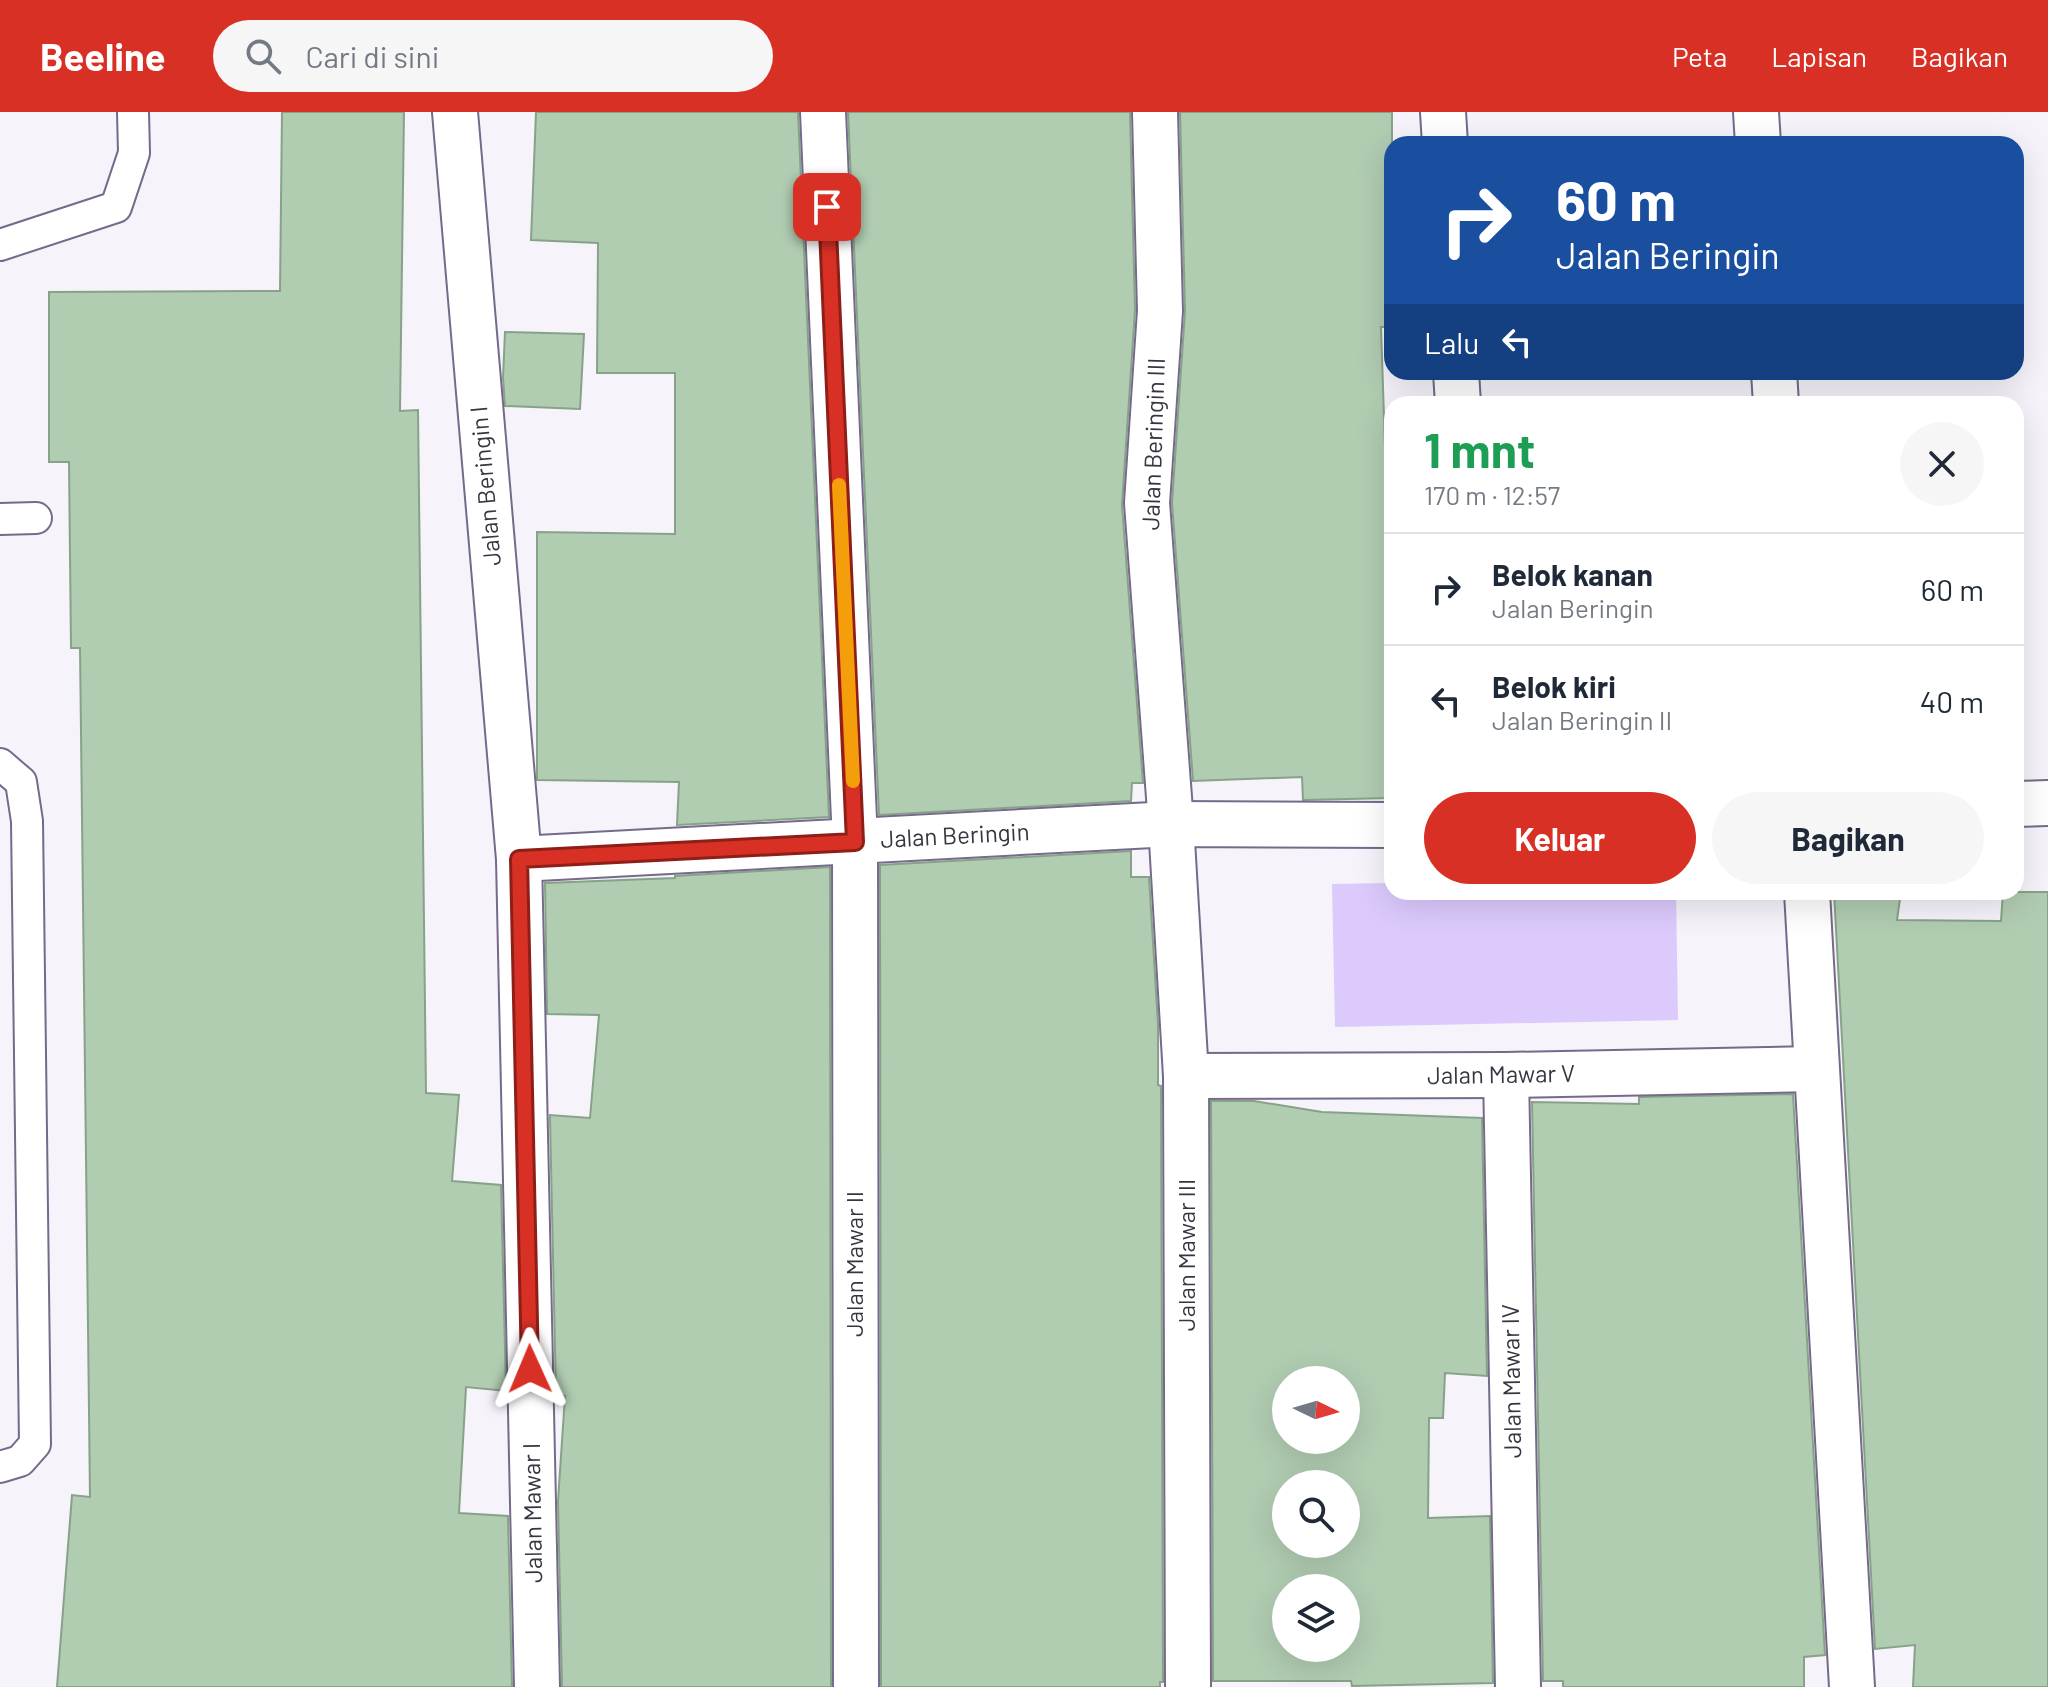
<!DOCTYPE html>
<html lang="id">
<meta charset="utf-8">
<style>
body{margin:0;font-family:Barlow,sans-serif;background:#f6f6f7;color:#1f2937;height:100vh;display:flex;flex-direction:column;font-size:30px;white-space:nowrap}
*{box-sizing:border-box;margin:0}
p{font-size:26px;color:#747a83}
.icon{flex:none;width:44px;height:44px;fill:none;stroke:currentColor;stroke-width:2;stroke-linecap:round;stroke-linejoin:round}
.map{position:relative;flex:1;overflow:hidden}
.panel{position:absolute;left:1384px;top:284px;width:640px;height:504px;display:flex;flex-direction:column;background:#fff;border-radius:24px;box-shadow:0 8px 32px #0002}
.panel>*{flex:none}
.guide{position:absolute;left:1384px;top:24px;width:640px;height:244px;border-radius:24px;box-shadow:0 8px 32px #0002;background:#1a4fa0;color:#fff;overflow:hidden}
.needle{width:52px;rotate:95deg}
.fabs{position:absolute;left:1272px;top:1254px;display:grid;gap:16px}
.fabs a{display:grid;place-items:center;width:88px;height:88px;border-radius:50%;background:#fff;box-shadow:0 8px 32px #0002;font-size:40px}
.pin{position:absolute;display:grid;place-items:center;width:68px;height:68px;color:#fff;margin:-34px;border-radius:16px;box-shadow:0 4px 12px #0006}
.me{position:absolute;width:88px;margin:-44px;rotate:359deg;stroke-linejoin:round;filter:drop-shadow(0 0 6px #0008)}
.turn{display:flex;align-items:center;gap:28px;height:168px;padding:0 40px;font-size:36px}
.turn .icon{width:104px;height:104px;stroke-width:2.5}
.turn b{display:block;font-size:56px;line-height:68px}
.then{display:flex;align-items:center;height:76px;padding:0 40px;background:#0003;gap:16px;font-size:30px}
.round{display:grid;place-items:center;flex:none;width:84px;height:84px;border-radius:42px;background:#f6f6f7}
.headline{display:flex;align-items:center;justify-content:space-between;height:136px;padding:0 40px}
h1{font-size:48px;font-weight:700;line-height:60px;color:#1e9e55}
.action{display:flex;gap:16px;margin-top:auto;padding:16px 40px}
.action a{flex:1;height:92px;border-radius:48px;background:#d93025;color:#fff;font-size:32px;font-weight:700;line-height:92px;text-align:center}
.action a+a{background:#f6f6f7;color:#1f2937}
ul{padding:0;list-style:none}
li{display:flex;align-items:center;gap:24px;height:112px;padding:0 40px;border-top:2px solid #e0e1e3}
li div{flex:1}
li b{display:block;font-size:30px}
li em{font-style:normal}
header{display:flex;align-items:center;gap:48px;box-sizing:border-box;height:112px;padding:0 40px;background:#d93025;color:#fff}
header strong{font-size:38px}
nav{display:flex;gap:44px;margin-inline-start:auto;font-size:28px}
.search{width:560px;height:72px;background:#f6f6f7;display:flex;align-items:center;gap:20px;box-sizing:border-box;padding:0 28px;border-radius:44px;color:#747a83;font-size:30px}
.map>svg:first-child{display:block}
</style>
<header>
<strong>Beeline</strong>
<div class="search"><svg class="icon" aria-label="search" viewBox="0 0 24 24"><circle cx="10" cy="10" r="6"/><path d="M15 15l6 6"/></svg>Cari di sini</div>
<nav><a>Peta</a><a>Lapisan</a><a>Bagikan</a></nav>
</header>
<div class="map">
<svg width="2048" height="1575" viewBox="0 0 2048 1575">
<rect width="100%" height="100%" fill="#f6f3fb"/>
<polygon fill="#dccafd" points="1392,771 1392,780 1676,780 1678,908 1335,915 1332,772"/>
<g fill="#b0ccb1" stroke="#87a289" stroke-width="2" fill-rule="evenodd">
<polygon points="282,0 404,0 400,299 418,298 426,981 459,983 452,1069 501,1073 506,1279 466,1275 459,1401 508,1404 512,1575 57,1575 72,1383 90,1385 80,536 71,536 69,350 49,350 49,180 280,179"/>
<polygon points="536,0 798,0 829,705 677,713 679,670 537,668 537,420 675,422 675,261 597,261 598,131 531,128"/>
<polygon points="848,0 1130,0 1135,198 1122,393 1143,671 1132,671 1131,689 879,703"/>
<polygon points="1180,0 1392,0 1392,215 1381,215 1385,335 1392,335 1392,686 1303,688 1302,665 1193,669 1172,391 1185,199"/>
<polygon points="505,220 584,222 580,297 505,294 503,266"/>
<polygon points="1131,739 1131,765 1149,765 1158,912 1158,973 1161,974 1163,1570 1160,1570 1160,1575 881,1575 880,753"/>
<polygon points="830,755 831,1575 562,1575 558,1389 565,1284 556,1283 550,1007 550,1003 590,1006 599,903 547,902 545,771 675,766 675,764"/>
<polygon points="1834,780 1901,780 1897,808 2001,809 2003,780 2048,780 2048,1575 1913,1575 1915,1533 1875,1537"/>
<polygon points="1793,982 1825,1543 1804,1545 1804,1575 1563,1575 1563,1569 1543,1569 1532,990 1639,992 1639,985"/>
<path d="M1211 989H1254L1322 1000 1482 1006 1487 1264 1445 1261 1443 1306H1429L1428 1406 1490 1404 1493 1571 1352 1574 1351 1569H1213ZM1286 1268H1346V1328H1286ZM1286 1372H1346V1432H1286ZM1286 1476H1346V1536H1286Z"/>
</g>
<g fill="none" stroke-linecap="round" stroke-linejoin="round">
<g stroke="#756a89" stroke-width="34">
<g id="service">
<polyline points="0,133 116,95 134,41 133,0"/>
<polyline points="0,407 36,406"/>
<polyline points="0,652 21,670 27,709 35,1332 20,1349 0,1355"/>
</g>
</g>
<g stroke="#756a89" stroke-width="48">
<g id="minor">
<polyline points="455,0 519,747 537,1575"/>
<polyline points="823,0 855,730 856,1575"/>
<polyline points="1155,0 1160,199 1147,391 1171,712 1186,964 1188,1575"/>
<polyline points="1443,0 1445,32"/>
<polyline points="1756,0 1758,32"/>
<polyline points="1456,260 1458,292"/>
<polyline points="1774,260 1776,292"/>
<polyline points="2016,692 2048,691"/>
<polyline points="519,747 1171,712 1392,713"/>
<polyline points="1807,780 1852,1575"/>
<polyline points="1506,963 1518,1575"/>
<polyline points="1186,964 1506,963 1816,957"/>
</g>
</g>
<use href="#service" stroke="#fff" stroke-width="30"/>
<use href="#minor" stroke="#fff" stroke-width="44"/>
</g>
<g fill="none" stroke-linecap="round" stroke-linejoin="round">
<g stroke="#8d1f18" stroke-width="20">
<polyline id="route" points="530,1257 519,747 855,730 827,95"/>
</g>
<use href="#route" stroke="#d93025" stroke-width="14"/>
<polyline stroke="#f59e0b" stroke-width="14" points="839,373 853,669"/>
</g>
<g text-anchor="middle" stroke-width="6" stroke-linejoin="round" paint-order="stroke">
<g font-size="24" fill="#383441" stroke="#fff">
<text transform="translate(1154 332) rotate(-88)" y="8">Jalan Beringin III</text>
<text transform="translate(486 374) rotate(-95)" y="8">Jalan Beringin I</text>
<text transform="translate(955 724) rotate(-3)" y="8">Jalan Beringin</text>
<text transform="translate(1501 963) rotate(-1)" y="8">Jalan Mawar V</text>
<text transform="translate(1187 1143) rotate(-90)" y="8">Jalan Mawar III</text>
<text transform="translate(855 1152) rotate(-90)" y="8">Jalan Mawar II</text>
<text transform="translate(1512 1269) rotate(-91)" y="8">Jalan Mawar IV</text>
<text transform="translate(533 1401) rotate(-91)" y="8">Jalan Mawar I</text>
</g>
</g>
</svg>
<div class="fabs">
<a><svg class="needle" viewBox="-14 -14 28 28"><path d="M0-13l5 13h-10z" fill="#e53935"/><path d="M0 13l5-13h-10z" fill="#747a83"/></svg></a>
<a><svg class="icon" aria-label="search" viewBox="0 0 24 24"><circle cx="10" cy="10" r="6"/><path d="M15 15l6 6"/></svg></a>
<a><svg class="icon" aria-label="layers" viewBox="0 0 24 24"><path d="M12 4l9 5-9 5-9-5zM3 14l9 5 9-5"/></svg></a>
</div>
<div class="pin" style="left:827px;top:95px;background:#d93025"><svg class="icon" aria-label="arrive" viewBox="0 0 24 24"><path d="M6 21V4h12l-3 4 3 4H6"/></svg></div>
<svg class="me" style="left:530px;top:1257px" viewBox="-20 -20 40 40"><path d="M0-17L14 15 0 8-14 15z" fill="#d93025" stroke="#fff" stroke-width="4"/></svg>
<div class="guide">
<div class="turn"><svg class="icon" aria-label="right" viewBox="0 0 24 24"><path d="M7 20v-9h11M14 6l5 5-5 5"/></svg><div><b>60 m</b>Jalan Beringin</div></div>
<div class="then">Lalu<svg class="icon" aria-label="left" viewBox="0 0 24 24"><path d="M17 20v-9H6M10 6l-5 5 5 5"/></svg></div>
</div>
<section class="panel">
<div class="headline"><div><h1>1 mnt</h1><p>170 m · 12:57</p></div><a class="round"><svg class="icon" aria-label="close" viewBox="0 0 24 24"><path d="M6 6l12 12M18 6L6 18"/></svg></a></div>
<ul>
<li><svg class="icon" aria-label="right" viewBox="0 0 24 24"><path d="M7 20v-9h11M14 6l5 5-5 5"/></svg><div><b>Belok kanan</b><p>Jalan Beringin</p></div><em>60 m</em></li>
<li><svg class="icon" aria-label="left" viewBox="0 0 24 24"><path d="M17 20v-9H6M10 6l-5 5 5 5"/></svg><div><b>Belok kiri</b><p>Jalan Beringin II</p></div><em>40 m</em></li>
</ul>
<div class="action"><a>Keluar</a><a>Bagikan</a></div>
</section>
</div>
